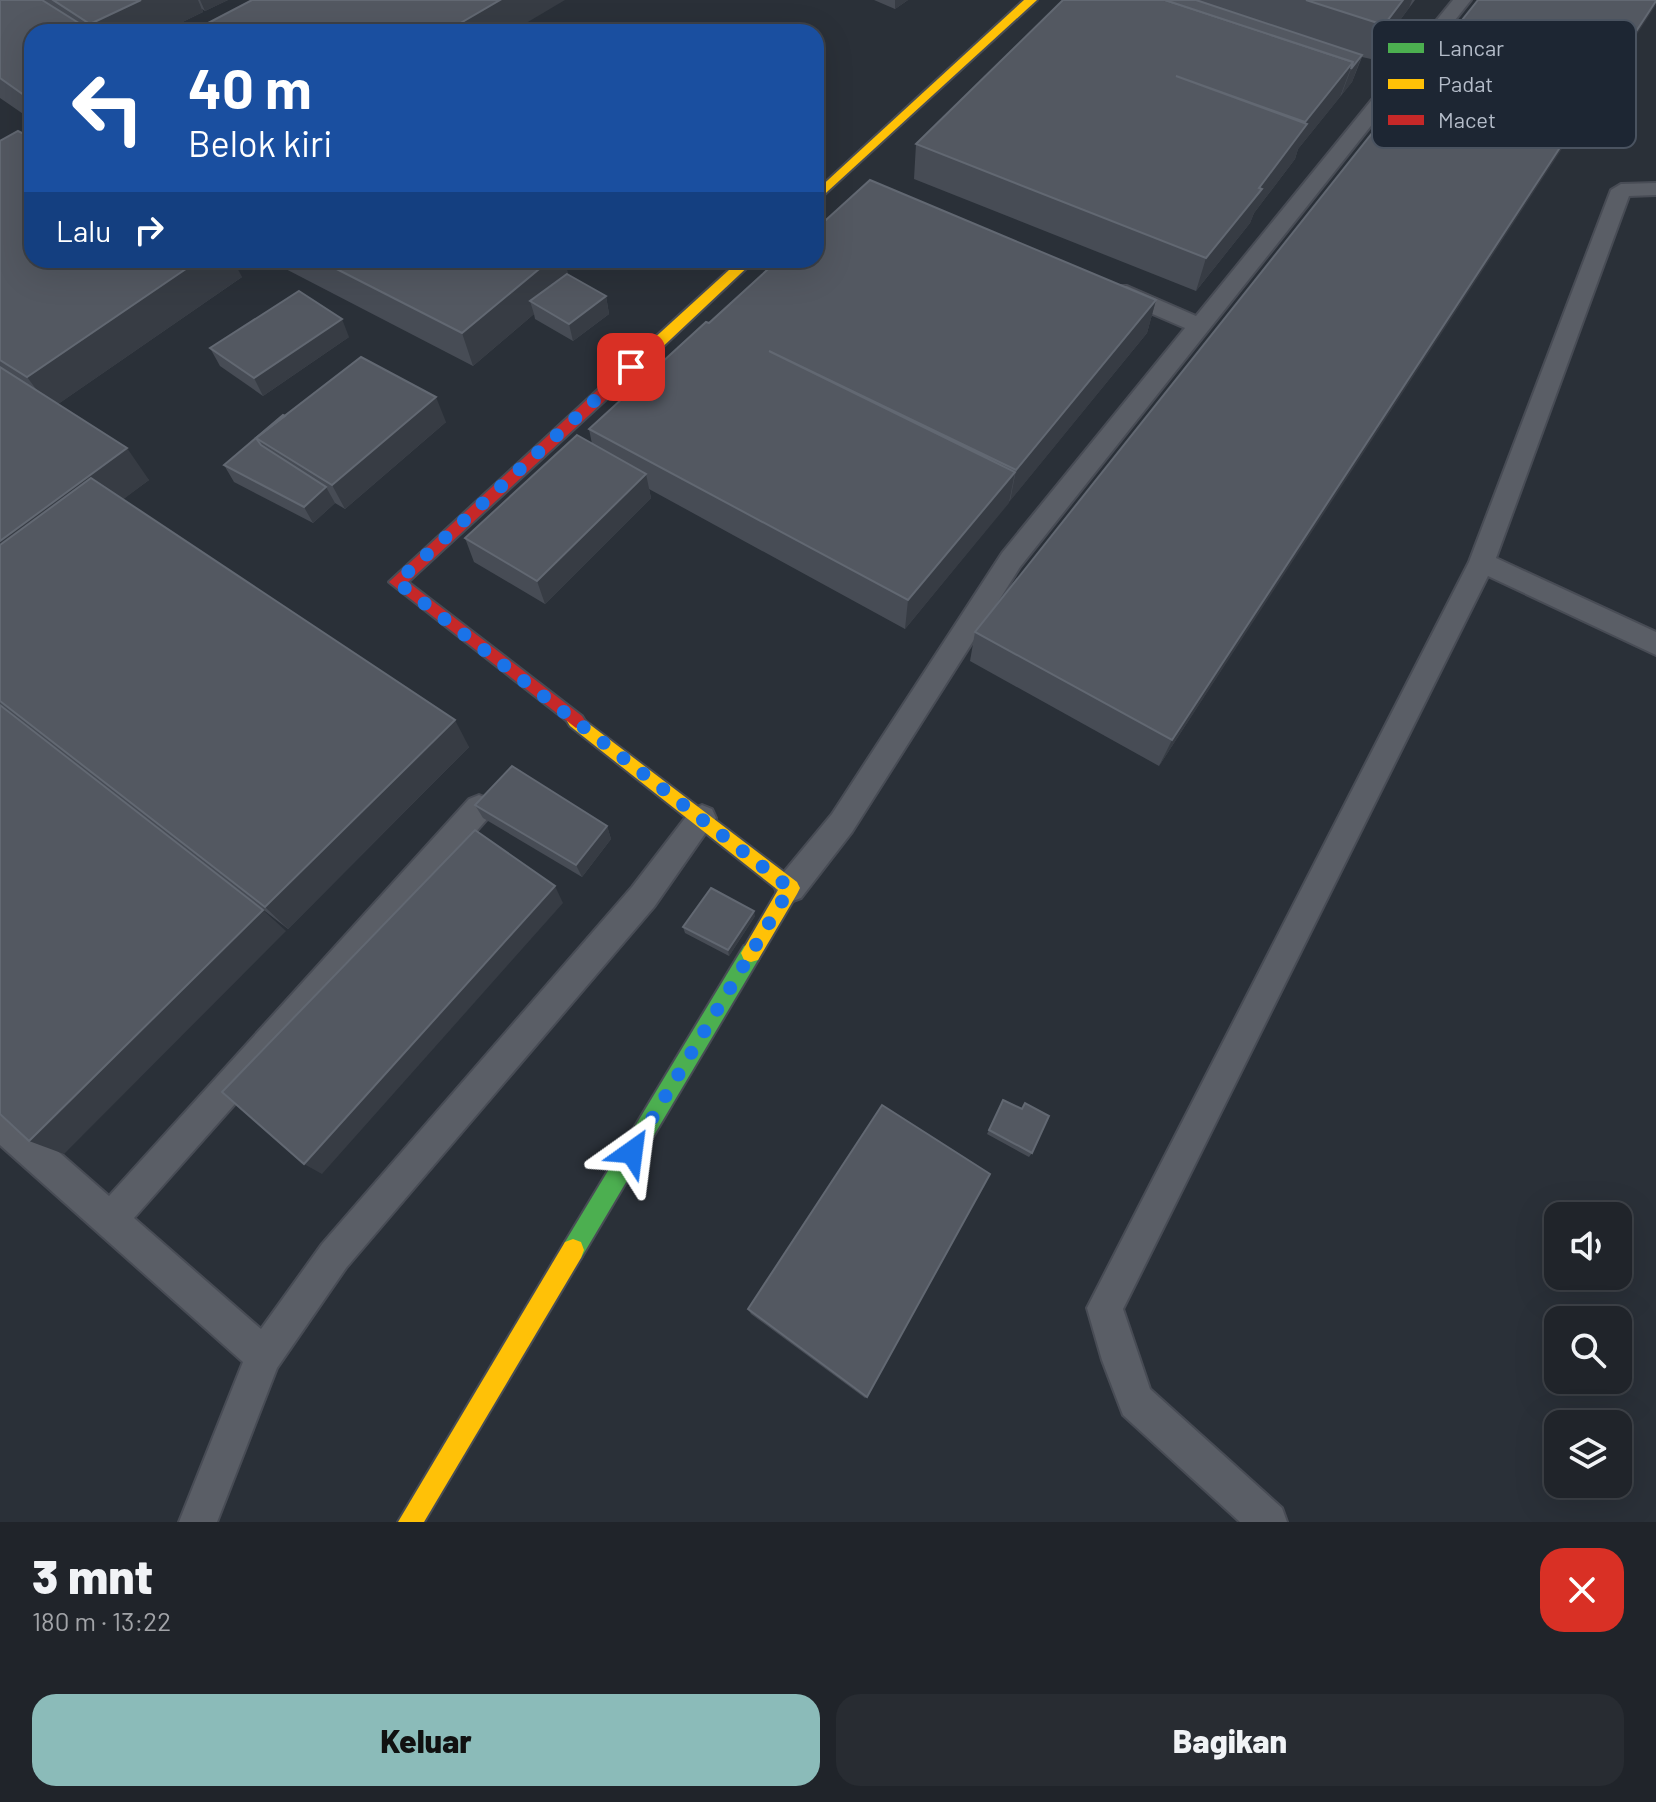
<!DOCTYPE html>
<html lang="id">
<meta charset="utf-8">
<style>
body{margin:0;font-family:Barlow,sans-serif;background:#282c32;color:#f1f3f6;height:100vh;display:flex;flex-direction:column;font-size:30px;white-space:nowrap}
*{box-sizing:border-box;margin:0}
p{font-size:26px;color:#a2a4a8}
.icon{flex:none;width:44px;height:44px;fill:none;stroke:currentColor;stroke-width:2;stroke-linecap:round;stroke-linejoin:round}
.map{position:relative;height:1522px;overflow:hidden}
.drawer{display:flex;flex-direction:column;background:#20242a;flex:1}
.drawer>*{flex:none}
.hud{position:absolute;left:24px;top:24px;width:800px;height:244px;border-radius:24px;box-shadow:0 8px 32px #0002,0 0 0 2px #3d4147;background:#1a4fa0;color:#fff;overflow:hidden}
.fabs{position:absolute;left:1544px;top:1202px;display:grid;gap:16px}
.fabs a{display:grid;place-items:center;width:88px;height:88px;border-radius:16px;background:#20242a;box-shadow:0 8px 32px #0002,0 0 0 2px #3d4147;font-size:40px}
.pin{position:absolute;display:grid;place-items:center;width:68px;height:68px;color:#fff;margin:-34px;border-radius:16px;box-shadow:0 4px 12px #0006}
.me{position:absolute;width:88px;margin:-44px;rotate:31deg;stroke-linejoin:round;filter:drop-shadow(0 0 6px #0008)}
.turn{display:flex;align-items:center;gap:28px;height:168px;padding:0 32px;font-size:36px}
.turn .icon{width:104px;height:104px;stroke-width:2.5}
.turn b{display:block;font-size:56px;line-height:68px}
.then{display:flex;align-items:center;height:76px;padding:0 32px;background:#0003;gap:16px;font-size:30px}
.round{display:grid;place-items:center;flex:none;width:84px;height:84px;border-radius:24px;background:#282c32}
.head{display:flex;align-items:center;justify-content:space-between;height:136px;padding:0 32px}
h1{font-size:48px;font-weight:800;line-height:60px}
.action{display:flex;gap:16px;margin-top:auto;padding:16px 32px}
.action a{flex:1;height:92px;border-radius:24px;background:#8bbbb9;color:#111;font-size:32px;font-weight:800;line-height:92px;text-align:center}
.action a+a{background:#282c32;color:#f1f3f6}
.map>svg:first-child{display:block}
</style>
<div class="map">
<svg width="1656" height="1522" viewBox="0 0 1656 1522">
<rect width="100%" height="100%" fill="#2a3038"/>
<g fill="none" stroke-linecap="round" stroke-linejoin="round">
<g stroke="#484c55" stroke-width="4">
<g id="lane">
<polygon points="1453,0 1471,0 1020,567 852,832 801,898 790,902 779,898 775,888 779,878 832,814 1002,553 1185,328 1111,296 1108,291 1111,286 1127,286 1196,316"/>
<polygon points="1656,183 1656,195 1629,196 1496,558 1656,632 1656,655 1488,576 1123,1309 1150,1389 1282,1508 1287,1522 1240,1522 1123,1415 1102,1360 1087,1308 1469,562 1611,190 1621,184"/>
<polygon points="479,795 489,799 493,808 489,817 134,1218 261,1329 322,1244 632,887 692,809 702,805 712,809 716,818 654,907 346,1268 277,1368 217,1522 179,1522 243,1362 0,1145 0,1107 12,1111 109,1196 469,799"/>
</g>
</g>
<g stroke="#484c55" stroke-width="4">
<polygon id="fast" points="751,944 758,946 761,953 758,960 581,1258 573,1261 565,1258 562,1250 565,1242 744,946"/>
</g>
<g stroke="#484c55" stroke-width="4">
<g id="slow">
<polygon points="1024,0 1037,0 816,202 816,191"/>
<polygon points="740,260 755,260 638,370 628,370 628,362"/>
<polygon points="576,714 797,882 800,888 797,894 758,960 751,962 744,960 741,953 778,890 570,726 567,721 570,716"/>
<polygon points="573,1239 581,1242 584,1250 581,1258 424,1522 398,1522 565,1242"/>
</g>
</g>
<g stroke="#484c55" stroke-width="4">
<polygon id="jam" points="633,361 638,362 638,370 408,582 582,716 585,721 582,726 576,728 389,582 628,362"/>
</g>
<use href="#lane" fill="#5a5e66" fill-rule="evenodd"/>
<use href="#fast" fill="#4caf50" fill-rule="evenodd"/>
<use href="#slow" fill="#ffc107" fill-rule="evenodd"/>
<use href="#jam" fill="#c62828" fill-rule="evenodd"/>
</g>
<g fill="#474c55">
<polygon points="0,0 228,0 205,11 202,9 203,12 162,32 32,32 32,120 0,98"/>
<polygon points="874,0 908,0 895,9"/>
<polygon points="1063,0 1415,0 1371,59 1362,57 1352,82 1298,149 1295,159 1254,213 1250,223 1196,291 914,179 916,144"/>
<polygon points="1656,0 1159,766 970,661 975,632"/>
<polygon points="0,141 242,277 58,404 149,480 123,499 469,747 288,929 0,704"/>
<polygon points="275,260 565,260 568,275 606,296 609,314 573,341 535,319 534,314 473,366 278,265"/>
<polygon points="1156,300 1147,333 905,629 649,489 651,498 545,604 474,562 465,538 592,444 589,429 709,323"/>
<polygon points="349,337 263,396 220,366 210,348"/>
<polygon points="285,416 446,422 345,509 335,503 313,523 234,482 224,465"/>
<polygon points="475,805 607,826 611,839 582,877 483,818"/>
<polygon points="755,916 729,956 685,933 683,927"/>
<polygon points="1003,1100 1032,1153 1029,1157 987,1134"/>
<polygon points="748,1309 867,1397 865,1398 751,1314"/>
</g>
<g fill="#373c44">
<polygon points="141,0 198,0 203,12 162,32 95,32 90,24"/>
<polygon points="200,0 228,0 205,11"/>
<polygon points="500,0 565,0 511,32 445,32"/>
<polygon points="895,0 908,0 895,9"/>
<polygon points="1403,0 1412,0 1409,8 1371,59 1384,25"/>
<polygon points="1656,1 1656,5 1159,766 1172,740"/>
<polygon points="1362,55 1352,82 1341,96 1351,69"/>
<polygon points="1353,62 1340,97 1298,149 1295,159 1254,213 1250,223 1196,291 1206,258 1301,132 1305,122"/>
<polygon points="32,91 32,108 24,95"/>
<polygon points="199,260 233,260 242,277 51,409 27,377"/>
<polygon points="550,260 565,260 570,284 530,301 534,314 473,366 462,333"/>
<polygon points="606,296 609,314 573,341 569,324"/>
<polygon points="1156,300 1147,333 1010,501 1016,470"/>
<polygon points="342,319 349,337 263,396 254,378"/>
<polygon points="436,397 446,422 345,509 332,485"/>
<polygon points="127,448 149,480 0,592 0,541"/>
<polygon points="1015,472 1009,503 905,629 908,600"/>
<polygon points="646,474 651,498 545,604 537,581"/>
<polygon points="326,487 335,503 313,523 304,507"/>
<polygon points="455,720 469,747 288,929 265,907"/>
<polygon points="607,826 611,839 582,877 576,865"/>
<polygon points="555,886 563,903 322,1174 304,1164"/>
<polygon points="263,910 286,931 64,1154 29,1141"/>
<polygon points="754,911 755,916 729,956 728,950"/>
</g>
<g fill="#535861" stroke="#626872" stroke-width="2">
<polygon points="0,0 42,0 93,32 32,32 32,91 24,95 0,78"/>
<polygon points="53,0 141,0 90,24"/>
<polygon points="252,0 500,0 445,32 191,32"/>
<polygon points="1063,0 1165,0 1353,62 1305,122 1176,76 1307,124 1259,188 1262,189 1206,258 916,144"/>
<polygon points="1165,0 1196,0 1362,55 1351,69 1353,62"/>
<polygon points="1306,0 1403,0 1384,25"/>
<polygon points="1478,0 1656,0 1656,1 1172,740 975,632"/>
<polygon points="18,131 32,138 32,260 199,260 27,377 0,360 0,141"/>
<polygon points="870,180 1156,300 1016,470 769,351 1015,472 908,600 589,429 706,322 709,323 778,260 816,260 816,229"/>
<polygon points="319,260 550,260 462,333"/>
<polygon points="567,274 606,296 569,324 530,301"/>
<polygon points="299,291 342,319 254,378 210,348"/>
<polygon points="361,357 436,397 332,485 256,438"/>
<polygon points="0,367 127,448 0,541"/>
<polygon points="283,415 285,416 256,438 261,445 326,487 304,507 224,465"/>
<polygon points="577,435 646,474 537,581 465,538"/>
<polygon points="91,478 455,720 265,907 0,701 0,545"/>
<polygon points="0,705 263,910 29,1141 0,1114"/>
<polygon points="512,766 607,826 576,865 475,805"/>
<polygon points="475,830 555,886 304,1164 222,1092"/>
<polygon points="711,888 754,911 728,950 683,927"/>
<polygon points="1003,1100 1022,1109 1025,1103 1049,1116 1032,1153 989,1130"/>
<polygon points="882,1105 990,1174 867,1397 748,1309"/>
</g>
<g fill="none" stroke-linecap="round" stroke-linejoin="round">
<polyline stroke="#1a73e8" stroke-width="14" stroke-dasharray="0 25.2" points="631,367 397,582 790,888 632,1152"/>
</g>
<rect x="1372" y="20" width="264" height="128" rx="12" fill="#1d2633" stroke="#4a5360" stroke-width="2"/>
<rect x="1388" y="43" width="36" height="10" fill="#4caf50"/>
<rect x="1388" y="79" width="36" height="10" fill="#ffc107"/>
<rect x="1388" y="115" width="36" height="10" fill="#c62828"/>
<g font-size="22" fill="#b4bcc9">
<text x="1438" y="56">Lancar</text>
<text x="1438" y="92">Padat</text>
<text x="1438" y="128">Macet</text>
</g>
</svg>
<div class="fabs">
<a><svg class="icon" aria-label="sound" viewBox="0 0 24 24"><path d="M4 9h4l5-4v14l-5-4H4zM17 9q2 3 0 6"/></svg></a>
<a><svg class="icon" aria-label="search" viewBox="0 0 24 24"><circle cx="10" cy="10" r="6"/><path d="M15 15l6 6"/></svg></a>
<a><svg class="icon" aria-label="layers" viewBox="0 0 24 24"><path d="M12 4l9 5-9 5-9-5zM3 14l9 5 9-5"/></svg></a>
</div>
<div class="pin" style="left:631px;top:367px;background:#d93025"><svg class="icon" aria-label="arrive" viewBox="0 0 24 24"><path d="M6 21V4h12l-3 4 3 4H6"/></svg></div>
<svg class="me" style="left:632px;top:1152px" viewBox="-20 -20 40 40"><path d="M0-17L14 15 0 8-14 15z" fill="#1a73e8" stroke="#fff" stroke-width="4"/></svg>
<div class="hud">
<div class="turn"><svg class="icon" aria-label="left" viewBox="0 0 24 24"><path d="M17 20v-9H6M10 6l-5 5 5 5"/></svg><div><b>40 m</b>Belok kiri</div></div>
<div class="then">Lalu<svg class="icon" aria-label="right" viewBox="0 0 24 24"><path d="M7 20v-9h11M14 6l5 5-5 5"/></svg></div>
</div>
</div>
<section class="drawer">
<div class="head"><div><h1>3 mnt</h1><p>180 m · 13:22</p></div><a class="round" style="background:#d93025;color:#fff"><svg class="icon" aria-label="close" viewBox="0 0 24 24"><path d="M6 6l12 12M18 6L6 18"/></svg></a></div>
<div class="action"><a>Keluar</a><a>Bagikan</a></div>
</section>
